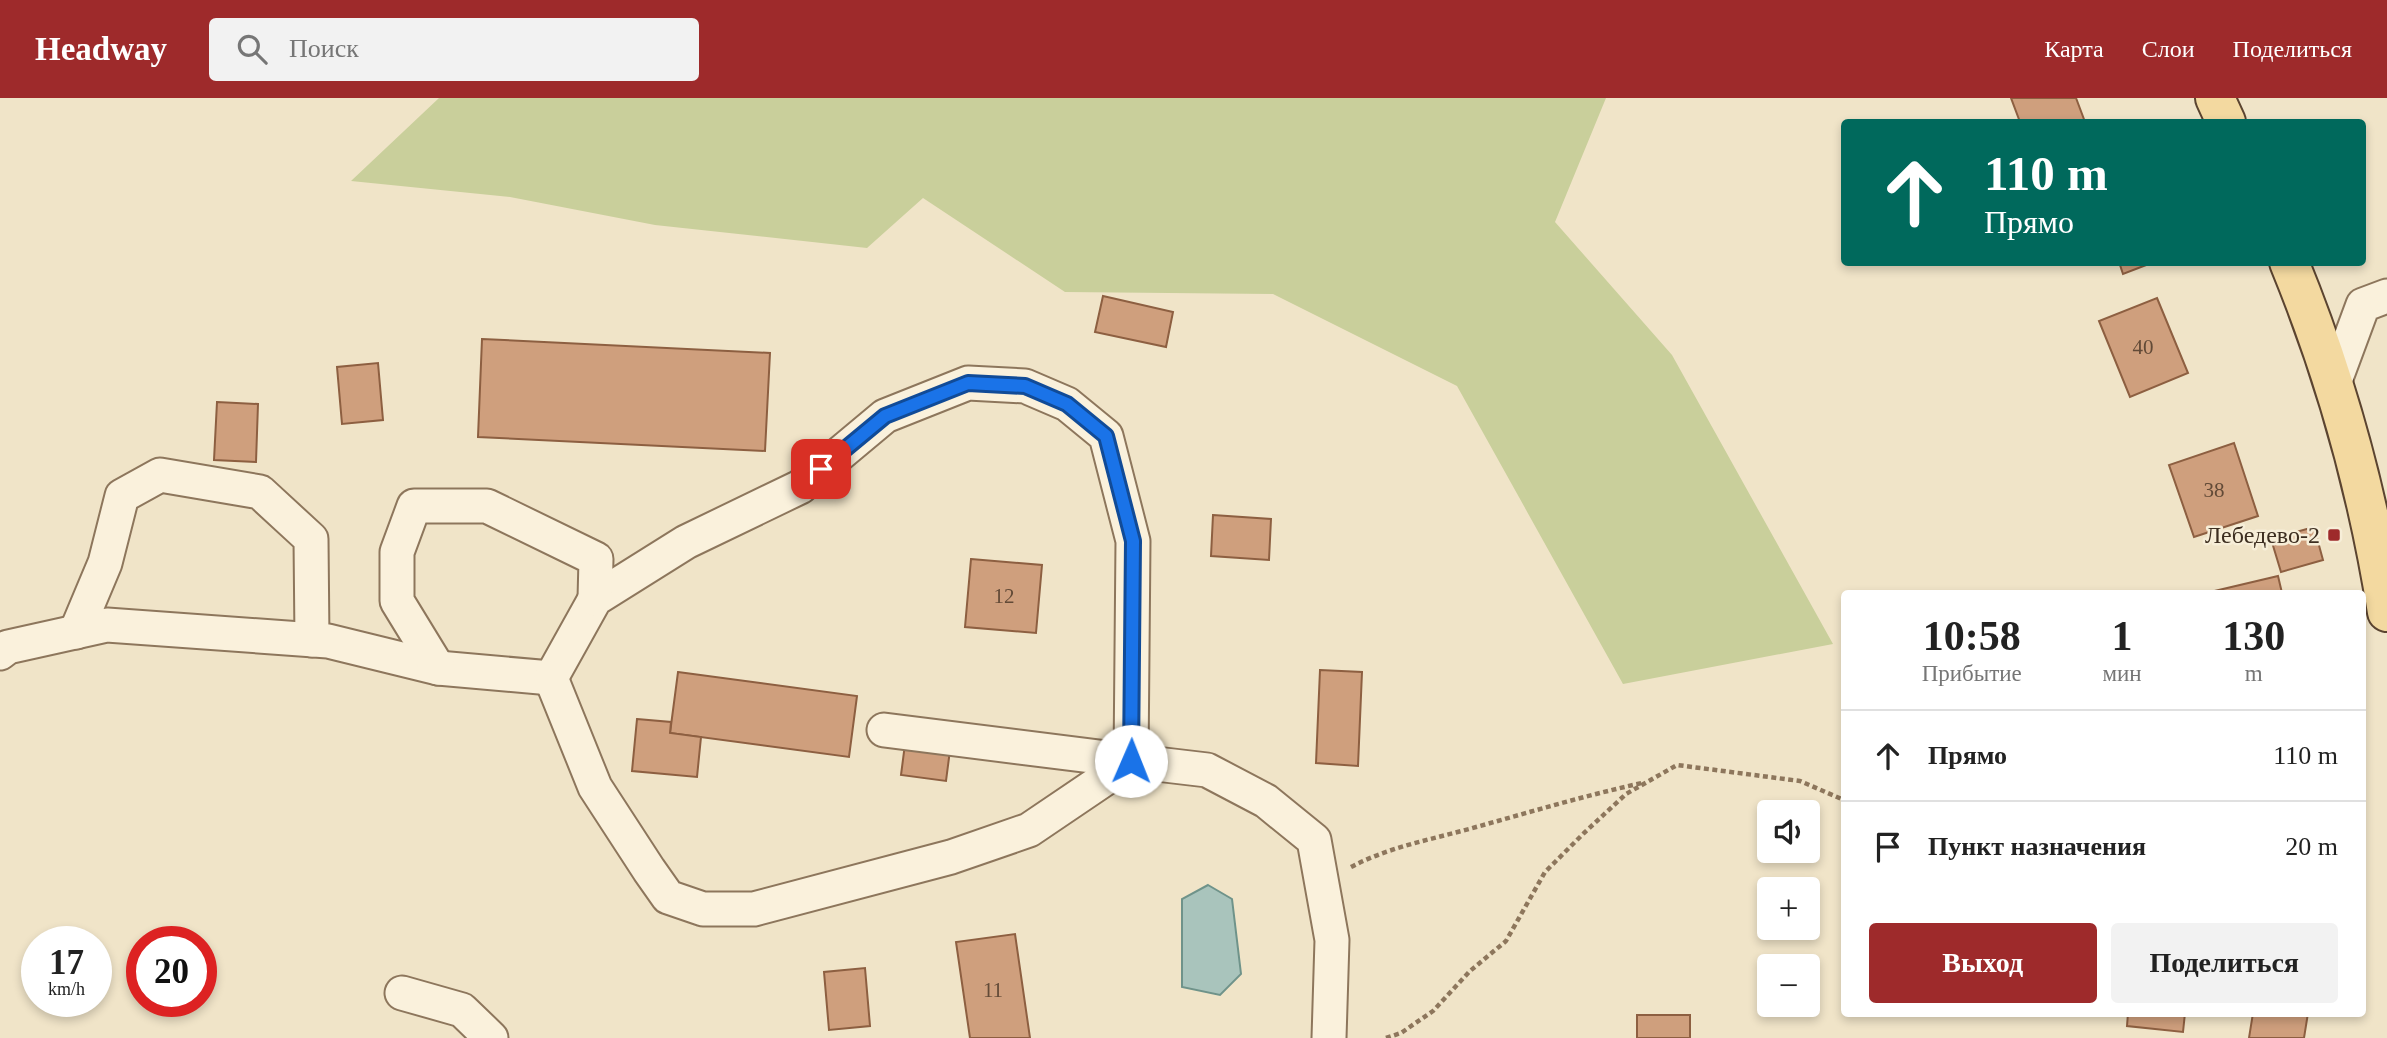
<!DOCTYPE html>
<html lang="ru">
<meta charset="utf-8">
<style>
body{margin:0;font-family:"Times New Roman",serif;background:#f2f2f2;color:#222;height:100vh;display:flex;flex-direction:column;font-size:26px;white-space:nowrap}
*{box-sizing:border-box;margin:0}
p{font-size:23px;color:#767676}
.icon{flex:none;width:38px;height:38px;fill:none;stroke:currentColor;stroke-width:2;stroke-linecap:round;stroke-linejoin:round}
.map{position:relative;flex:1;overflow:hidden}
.panel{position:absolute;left:1841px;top:492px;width:525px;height:427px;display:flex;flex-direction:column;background:#fff;border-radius:7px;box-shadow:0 4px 10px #0003}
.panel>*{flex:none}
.top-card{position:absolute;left:1841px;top:21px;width:525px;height:147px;border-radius:7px;box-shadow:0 4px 10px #0003;background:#00695c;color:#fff;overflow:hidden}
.tools{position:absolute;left:1757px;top:702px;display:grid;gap:14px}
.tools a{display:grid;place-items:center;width:63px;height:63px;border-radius:7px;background:#fff;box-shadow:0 4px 10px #0003;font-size:35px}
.speed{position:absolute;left:21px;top:828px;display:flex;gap:14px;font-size:35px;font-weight:700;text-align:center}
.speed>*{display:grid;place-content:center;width:91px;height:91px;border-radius:50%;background:#fff;box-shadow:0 4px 10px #0003;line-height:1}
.speed small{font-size:18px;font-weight:400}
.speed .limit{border:10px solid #d22;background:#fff;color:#111}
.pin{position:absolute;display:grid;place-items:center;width:60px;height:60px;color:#fff;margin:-30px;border-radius:14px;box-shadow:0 4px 10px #0006}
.me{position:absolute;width:77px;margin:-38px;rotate:1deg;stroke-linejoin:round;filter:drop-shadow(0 0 5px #0008)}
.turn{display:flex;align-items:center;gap:24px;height:147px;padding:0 28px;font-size:32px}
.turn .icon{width:91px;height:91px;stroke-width:2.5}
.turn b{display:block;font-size:49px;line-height:60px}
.eta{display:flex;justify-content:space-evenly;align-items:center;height:119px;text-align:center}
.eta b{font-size:42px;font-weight:700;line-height:49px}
.button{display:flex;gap:14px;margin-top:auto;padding:14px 28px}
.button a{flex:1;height:80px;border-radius:7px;background:#9e2a2b;color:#fff;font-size:28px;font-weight:700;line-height:80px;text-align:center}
.button a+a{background:#f2f2f2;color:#222}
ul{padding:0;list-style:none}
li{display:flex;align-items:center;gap:21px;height:91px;padding:0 28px;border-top:2px solid #e0e0e0}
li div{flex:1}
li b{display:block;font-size:26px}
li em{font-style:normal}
header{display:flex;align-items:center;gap:42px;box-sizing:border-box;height:98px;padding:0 35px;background:#9e2a2b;color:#fff}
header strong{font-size:33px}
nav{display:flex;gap:38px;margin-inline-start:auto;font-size:24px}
.search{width:490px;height:63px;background:#f2f2f2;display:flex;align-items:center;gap:18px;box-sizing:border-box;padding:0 24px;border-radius:7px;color:#767676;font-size:26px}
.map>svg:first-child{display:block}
</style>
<header>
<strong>Headway</strong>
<div class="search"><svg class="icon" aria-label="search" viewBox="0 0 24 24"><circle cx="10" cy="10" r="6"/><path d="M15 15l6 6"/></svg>Поиск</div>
<nav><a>Карта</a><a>Слои</a><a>Поделиться</a></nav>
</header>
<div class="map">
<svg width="2387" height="940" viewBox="0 0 2387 940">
<rect width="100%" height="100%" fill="#f0e4c8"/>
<polygon fill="#c9cf9b" points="439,0 1606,0 1555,124 1672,257 1833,546 1623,586 1457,288 1273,196 1065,194 923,100 867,150 655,127 510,99 351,83"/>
<polygon fill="#a9c4bc" stroke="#6f938a" stroke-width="2" points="1208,787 1232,801 1241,876 1220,897 1182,889 1182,801"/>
<g fill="#cf9f7d" stroke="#8d5f41" stroke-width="2">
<polygon points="2011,0 2076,0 2085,24 2020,24"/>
<polygon points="2119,164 2154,164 2123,176"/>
<polygon points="1103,198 1173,214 1166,249 1095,234"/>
<polygon points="2157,200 2188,275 2130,299 2099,223"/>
<polygon points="482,241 770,255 765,353 478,339"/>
<polygon points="378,265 383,322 342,326 337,269"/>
<polygon points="217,304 258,306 256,364 214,362"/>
<polygon points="2234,345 2258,418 2194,439 2169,367"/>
<polygon points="1213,417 1271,421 1269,462 1211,458"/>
<polygon points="2314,429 2323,462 2281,474 2271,441"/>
<polygon points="971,461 1042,467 1036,535 965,529"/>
<polygon points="2278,478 2282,495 2206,495"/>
<polygon points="1320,572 1362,574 1358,668 1316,665"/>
<polygon points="678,574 857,598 849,659 670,635"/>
<polygon points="637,621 671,624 670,635 701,639 697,679 632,673"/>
<polygon points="905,646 950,652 946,683 901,677"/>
<polygon points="1015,836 1030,940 970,940 956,844"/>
<polygon points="865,870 870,928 829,932 824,874"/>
<polygon points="2128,915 2185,915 2183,934 2127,928"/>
<polygon points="2253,915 2308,915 2304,940 2249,940"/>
<rect x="1637" y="917" width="53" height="23"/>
</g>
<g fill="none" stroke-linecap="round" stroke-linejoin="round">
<g stroke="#8d765c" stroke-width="37">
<g id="minor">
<polyline points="2333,288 2363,207 2387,198"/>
<polyline points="76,534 105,465 122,398 160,377 260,394 311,441 312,542"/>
<polyline points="0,555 8,549 107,527 328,543 438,570 551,580 595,501 686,444 800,389 885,318 968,285 1025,288 1067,306 1106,338 1133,443 1131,663 1207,672 1266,703 1314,742 1332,842 1329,940"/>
<polyline points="438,570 397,503 397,454 414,408 487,408 596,461 595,501"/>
<polyline points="551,580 595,689 649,772 668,799 703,811 754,811 951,759 1029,732 1131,663 884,632"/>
<polyline points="402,895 462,912 491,940"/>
</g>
</g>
<g stroke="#5b4430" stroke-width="42">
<g id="major">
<polyline points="2215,0 2226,24"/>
<path d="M2289 164C2335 276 2368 394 2387 514"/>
</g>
</g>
<g stroke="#8d765c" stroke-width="4.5" stroke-dasharray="5 3.5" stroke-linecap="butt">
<path d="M1351 769C1389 749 1429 742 1469 731 1527 715 1583 698 1642 685"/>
<polyline points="1386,940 1401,935 1433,913 1470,873 1506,843 1545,774 1584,735 1626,696 1677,667 1800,683 1844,702"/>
</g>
<use href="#minor" stroke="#faf1dc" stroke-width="33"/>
<use href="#major" stroke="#f3d9a0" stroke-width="38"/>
</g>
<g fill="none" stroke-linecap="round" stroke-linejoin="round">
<g stroke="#114b97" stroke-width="18">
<polyline id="route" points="821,371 885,318 968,285 1025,288 1067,306 1106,338 1133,443 1131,663"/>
</g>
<use href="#route" stroke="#1a73e8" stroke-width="12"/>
</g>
<rect fill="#9e2a2b" stroke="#f7eed8" stroke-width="2.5" x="2327" y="430" width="14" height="14" rx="3.5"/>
<g text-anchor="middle" stroke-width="5" stroke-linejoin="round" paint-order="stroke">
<g font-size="21" fill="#624a37">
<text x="2143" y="256">40</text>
<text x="2214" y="399">38</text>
<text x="1004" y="505">12</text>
<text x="993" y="899">11</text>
</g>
<g font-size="24" fill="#3d2e20" stroke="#f7eed8" text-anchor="end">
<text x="2320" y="445">Лебедево-2</text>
</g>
</g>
</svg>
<div class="tools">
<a><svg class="icon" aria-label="sound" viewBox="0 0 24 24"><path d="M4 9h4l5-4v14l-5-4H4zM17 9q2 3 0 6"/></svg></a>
<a>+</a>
<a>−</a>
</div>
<div class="speed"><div>17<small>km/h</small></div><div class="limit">20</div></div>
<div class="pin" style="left:821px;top:371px;background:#d93025"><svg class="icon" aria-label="arrive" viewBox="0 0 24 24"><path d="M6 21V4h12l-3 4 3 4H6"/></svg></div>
<svg class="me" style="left:1131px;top:663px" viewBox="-20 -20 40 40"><circle r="19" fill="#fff"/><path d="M0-13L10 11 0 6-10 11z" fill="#1a73e8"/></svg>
<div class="top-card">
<div class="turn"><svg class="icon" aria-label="ahead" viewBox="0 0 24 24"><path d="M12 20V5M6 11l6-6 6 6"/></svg><div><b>110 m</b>Прямо</div></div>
</div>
<section class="panel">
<div class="eta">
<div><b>10:58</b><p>Прибытие</p></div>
<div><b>1</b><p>мин</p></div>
<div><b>130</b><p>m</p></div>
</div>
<ul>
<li><svg class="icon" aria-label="ahead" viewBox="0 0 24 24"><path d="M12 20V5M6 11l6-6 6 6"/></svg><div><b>Прямо</b></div><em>110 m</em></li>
<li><svg class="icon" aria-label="arrive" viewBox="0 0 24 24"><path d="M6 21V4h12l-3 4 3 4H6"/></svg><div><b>Пункт назначения</b></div><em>20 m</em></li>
</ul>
<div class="button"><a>Выход</a><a>Поделиться</a></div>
</section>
</div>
